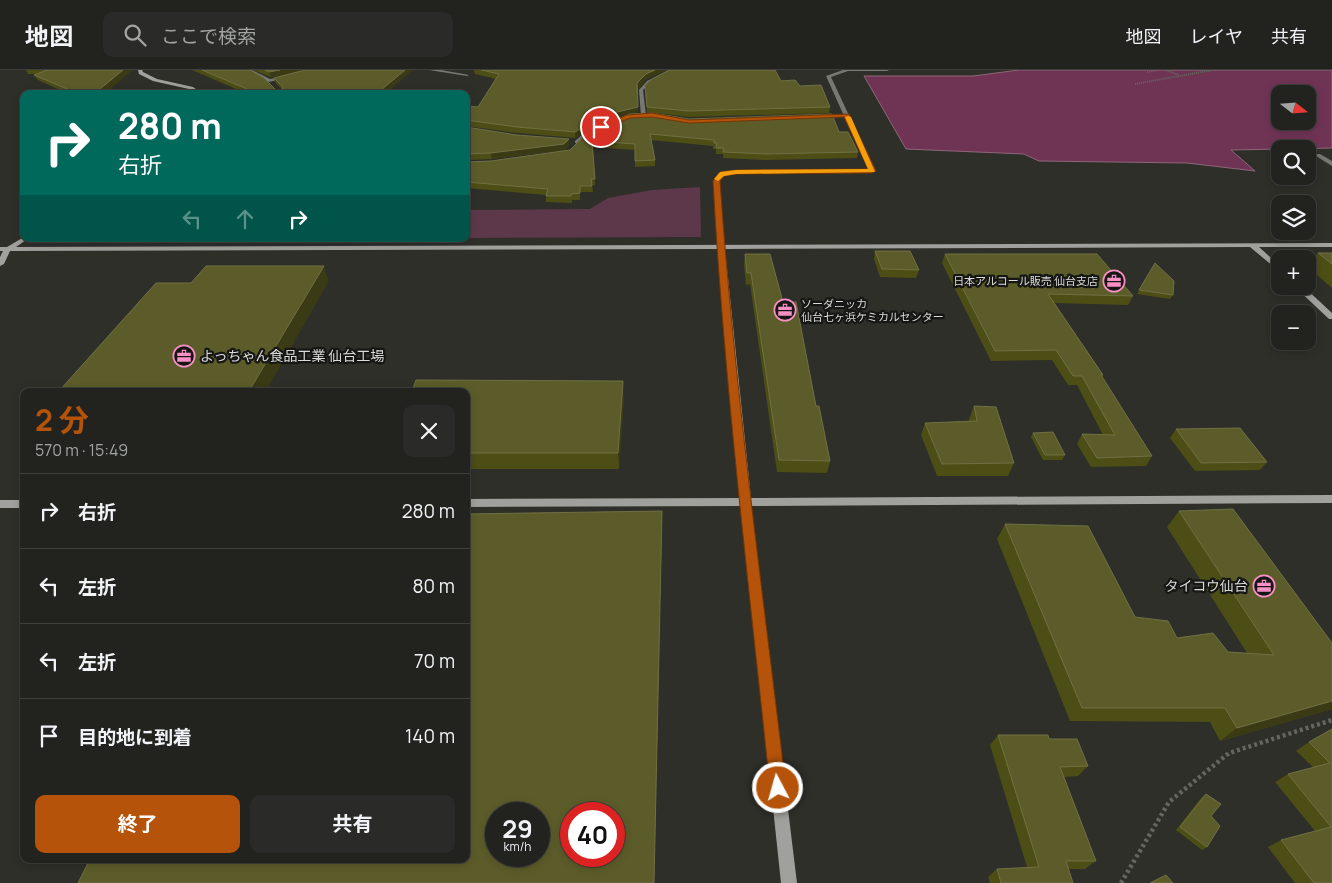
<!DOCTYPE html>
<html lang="ja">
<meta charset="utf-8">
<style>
body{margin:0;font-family:Manrope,"Noto Sans JP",sans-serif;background:#2a2b28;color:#f1f3f6;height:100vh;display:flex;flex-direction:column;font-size:19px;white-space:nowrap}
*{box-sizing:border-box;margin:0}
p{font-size:16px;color:#a2a4a4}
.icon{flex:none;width:28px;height:28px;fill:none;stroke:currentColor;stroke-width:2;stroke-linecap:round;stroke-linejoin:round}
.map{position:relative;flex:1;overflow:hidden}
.side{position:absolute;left:20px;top:318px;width:450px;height:475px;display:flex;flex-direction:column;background:#22231f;border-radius:10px;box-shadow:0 2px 8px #0003,0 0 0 1px #3f403d}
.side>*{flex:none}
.guide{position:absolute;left:20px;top:20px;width:450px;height:152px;border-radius:10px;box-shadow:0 2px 8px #0003,0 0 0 1px #3f403d;background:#00695c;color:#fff;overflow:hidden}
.needle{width:32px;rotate:107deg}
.tools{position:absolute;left:1271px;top:15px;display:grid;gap:10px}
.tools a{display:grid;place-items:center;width:45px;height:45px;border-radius:10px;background:#22231f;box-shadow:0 2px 8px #0003,0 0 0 1px #3f403d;font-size:25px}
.speed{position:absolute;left:485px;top:732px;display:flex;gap:10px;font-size:25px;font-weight:700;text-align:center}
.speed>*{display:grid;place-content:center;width:65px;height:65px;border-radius:50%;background:#22231f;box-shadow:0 2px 8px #0003,0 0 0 1px #3f403d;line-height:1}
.speed small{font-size:12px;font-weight:400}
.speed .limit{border:8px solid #d22;background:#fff;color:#111}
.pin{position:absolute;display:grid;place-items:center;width:42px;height:42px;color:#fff;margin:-21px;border:2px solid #fff;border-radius:50%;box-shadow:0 1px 5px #0007}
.me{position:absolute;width:55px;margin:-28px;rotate:354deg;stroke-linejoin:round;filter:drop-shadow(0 0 4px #0008)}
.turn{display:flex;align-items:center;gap:18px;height:105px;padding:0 15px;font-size:22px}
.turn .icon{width:65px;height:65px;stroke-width:2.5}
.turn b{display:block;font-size:35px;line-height:42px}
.lanes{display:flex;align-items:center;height:48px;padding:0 15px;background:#0003;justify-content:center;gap:25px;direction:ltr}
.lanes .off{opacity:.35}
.round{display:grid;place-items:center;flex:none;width:52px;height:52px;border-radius:10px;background:#2a2b28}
.summary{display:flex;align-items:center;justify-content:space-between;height:85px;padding:0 15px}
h1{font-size:30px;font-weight:700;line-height:38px;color:#b45309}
.cta{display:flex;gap:10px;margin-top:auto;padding:10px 15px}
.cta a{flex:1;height:58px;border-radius:10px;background:#b45309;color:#fff;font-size:20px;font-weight:700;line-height:58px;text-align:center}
.cta a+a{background:#2a2b28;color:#f1f3f6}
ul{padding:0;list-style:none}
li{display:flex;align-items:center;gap:15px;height:75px;padding:0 15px;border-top:1px solid #3f403d}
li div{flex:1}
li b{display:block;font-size:19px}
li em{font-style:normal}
header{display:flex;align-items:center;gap:30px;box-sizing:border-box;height:70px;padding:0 25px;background:#22231f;border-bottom:1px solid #3f403d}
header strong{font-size:24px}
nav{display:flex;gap:28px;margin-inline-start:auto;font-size:18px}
.search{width:350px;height:45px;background:#2a2b28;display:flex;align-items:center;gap:12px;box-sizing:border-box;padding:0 18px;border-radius:10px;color:#a2a4a4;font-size:19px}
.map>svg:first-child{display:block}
</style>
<header>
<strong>地図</strong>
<div class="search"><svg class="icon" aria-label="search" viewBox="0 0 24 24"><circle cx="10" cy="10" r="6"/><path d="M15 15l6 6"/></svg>ここで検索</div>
<nav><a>地図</a><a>レイヤ</a><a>共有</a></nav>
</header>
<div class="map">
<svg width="1332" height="813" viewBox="0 0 1332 813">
<rect width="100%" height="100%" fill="#2e2f29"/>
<polygon fill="#5d384b" points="700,117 701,167 466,168 466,140 590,139 608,128 652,120"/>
<path fill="#6f3454" stroke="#8f667b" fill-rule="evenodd" d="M1019 0H1332V78L1231 80 1255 101 1187 93 1039 91 1024 84 906 79 864 6H973ZM1280 24H1308V51H1280Z"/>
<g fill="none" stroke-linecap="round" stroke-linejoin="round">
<g stroke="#656660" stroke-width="2" stroke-dasharray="1 1" stroke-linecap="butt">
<polyline points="1166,0 1179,5"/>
<polyline points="1147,2 1158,0"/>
<polyline points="1135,14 1213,0"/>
</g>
<polyline stroke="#656660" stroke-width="4.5" stroke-dasharray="3 3" stroke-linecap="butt" points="1121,813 1169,732 1229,683 1332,650"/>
<g fill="#777774" fill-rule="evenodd">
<polygon points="246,0 252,0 270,9 287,6 289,7 269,12"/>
<polygon points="429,0 441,0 469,5 467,6"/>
<polygon points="670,0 676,0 651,13 643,20 646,45 641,46 639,20 647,11"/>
<polygon points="843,0 889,0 887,1 848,1 831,7 875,101 874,102 736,104 724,106 719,111 724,177 719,178 713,111 720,103 736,100 868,99 826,6"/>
<polygon points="594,58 596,59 596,61 589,64 579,73 575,73 575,71 585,62"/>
<polygon points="1316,84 1320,84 1332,91 1332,96 1316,86"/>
</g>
<g fill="#a0a19c" fill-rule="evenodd">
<polygon points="138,0 142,0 143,2 157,9 193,17 203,24 197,24 189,19 153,11 139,4"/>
<polygon points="24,167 24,169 27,169 26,170 16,177 1332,173 1332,177 1259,177 1280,196 1280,202 1250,177 725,179 751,428 1332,425 1332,433 751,436 797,813 781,813 741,436 466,437 466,429 740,428 718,179 10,181 4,194 0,196 0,187 3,181 0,181 0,177 7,177"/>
<polygon points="1294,216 1303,216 1332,243 1332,249 1329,249"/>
<rect x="0" y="430" width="24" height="8"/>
</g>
</g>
<g fill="#4d4d16" fill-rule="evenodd">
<polygon points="26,0 132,0 104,24 69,24 38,10 34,5 36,4 28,4"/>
<polygon points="192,0 251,0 276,20 282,20 276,13 274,8 286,5 271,7 253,0 412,0 387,22 396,24 248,24"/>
<path d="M474 0H666L646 9 638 19V42L632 44 839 62 858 82 857 88 765 90 723 88V84H716V79H713V76L651 70 655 90V96L635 97V80L592 77 595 115H592L593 122H580V130H572V133L546 132V125L466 118V92L491 91 570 80 589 60 575 68 518 63 466 56V36L478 37 496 9 475 4ZM628 45 591 59 605 51Z"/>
<polygon points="781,11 800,16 830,37 829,43 689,47 647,42 645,21"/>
<polygon points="466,57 569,75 565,80 492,89 466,90"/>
<polygon points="875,181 919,200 916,208 880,207 874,189"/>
<polygon points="1318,183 1332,183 1332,218 1308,197"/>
<polygon points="745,184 783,232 816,336 830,391 827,403 777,402 750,214 746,215 744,195"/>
<polygon points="945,184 1133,226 1128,235 1054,233 1103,305 1102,307 1152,386 1146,396 1091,397 1077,374 1082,364 1103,365 1077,315 1068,315 1052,290 991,291 942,193"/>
<polygon points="1155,193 1173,225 1170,229 1137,224"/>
<polygon points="466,321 624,327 619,399 466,399"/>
<polygon points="974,336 1014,393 1008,406 937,406 921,365 925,353 969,351 969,349"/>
<polygon points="1176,359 1267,392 1260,400 1195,401 1170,368"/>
<polygon points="1033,363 1065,385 1062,390 1043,390 1031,367"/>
<polygon points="1179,441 1332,573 1332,639 1220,671 1210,652 1070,651 997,469 1005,454 1135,547 1177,568 1228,582 1247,583 1167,457"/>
<polygon points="1332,659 1332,813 1295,813 1268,777 1281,770 1315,761 1275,712 1288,704 1314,698 1296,681 1309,672"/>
<polygon points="998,665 1049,669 1088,696 1078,706 1064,707 1096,791 1085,799 1068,799 1073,813 990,813 988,807 997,799 1027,797 990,675"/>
<polygon points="1206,724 1211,746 1207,777 1202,780 1176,760 1201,728"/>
</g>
<g fill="#3a3a15">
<polygon points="123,0 132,0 104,24 94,24"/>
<polygon points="280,0 313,0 271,7 269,2"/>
<polygon points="405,0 412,0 385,24 381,20"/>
<polygon points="655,0 666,0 646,9 638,19 637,13 646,4"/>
<polygon points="638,37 638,42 605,51 575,68 575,62 605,45"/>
<polygon points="569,69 569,75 565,80 492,89 491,83"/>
<polygon points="324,196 329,211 266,321 249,321"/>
<polygon points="623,311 624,327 619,399 618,383"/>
<polygon points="1332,631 1332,639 1220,671 1237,658"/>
</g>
<g fill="#5c5c2a" stroke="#707045" fill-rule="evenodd">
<polygon points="47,0 123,0 94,24 79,24 34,5"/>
<polygon points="202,0 250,0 264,8 276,20 282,20 283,17 274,8 305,0 405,0 381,20 396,24 259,24"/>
<polygon points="265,0 280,0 269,2"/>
<polygon points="481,0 655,0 646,4 637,13 638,37 605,45 575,62 517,57 466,50 466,36 478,37 499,4"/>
<polygon points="669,0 775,0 781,11 795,10 800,16 821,15 830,37 689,41 647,37 645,15 652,9"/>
<polygon points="652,43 689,49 832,44 839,62 848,62 858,82 765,84 723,82 724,78 716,78 717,73 714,73 714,70 650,64 655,90 635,91 635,74 592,71 595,109 591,109 592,116 580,116 580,123 571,124 571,126 546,126 548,119 466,112 466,92 491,91 570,80 590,60 630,44"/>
<polygon points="466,57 517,65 569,69 564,74 491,83 466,84 466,69 471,65 466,64"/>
<polygon points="875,181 910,181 919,200 882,199"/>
<polygon points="1318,183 1332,183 1332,194"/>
<polygon points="745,184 770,184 783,232 796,232 816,336 819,336 830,391 779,390 751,203 747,203"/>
<polygon points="945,184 1097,184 1133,226 1048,224 1103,305 1101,305 1152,386 1097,388 1082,364 1115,365 1082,306 1073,306 1056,280 995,281"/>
<polygon points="1155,193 1174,211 1173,225 1139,220"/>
<polygon points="206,196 324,196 249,321 59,321 156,213 191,213"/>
<polygon points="416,310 623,311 618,383 466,383 466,321 412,321"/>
<polygon points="974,336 996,337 1014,393 942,394 925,353 977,351"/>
<polygon points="1240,358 1267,392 1201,393 1176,359"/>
<polygon points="1053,362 1065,385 1045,385 1033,363"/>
<polygon points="1233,439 1332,573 1332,631 1237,658 1225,638 1082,638 1005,454 1088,456 1135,547 1168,551 1177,568 1213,563 1228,582 1274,585 1179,441"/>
<path d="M662 441 654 813H78L90 789H466V444ZM496 744H539V786H496ZM571 744H614V786H571Z"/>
<polygon points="1332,659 1332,813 1314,813 1281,770 1331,757 1288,704 1330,693 1309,672"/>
<polygon points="998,665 1048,665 1049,669 1077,669 1088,696 1060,697 1096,791 1066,791 1073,813 1001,813 997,799 1039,797"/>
<polygon points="1206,724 1221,734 1211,746 1220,756 1207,777 1180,757"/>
<polygon points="1166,805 1173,813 1150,813"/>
</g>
<path fill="#b45309" stroke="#753606" d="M652 43 689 50 849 44 876 101 872 103 736 104 724 106 720 111C734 314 762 516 786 718L784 724 778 726 773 724 770 718C749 516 724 313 713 111L720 102 736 100 868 99 844 47 689 53 652 47 630 48 603 59 598 57 627 45Z"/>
<polygon fill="#f59e0b" points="848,46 851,47 875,102 736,104 724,106 718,111 714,109 720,102 736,100 868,99 845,47"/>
<defs>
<g id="office-ring" transform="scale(1.125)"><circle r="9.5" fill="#161614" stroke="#fa8fc6" stroke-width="1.5"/><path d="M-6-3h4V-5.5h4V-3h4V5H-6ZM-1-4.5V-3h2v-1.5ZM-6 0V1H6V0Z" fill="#fa8fc6"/></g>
</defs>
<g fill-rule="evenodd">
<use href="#office-ring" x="1114" y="211"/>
<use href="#office-ring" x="785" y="240"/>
<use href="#office-ring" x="184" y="286"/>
<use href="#office-ring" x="1264" y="516"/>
</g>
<g text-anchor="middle" stroke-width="4.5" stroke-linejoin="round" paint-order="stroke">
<g font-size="11" fill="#dadad7" stroke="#161614" text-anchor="end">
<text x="1098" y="215">日本アルコール販売 仙台支店</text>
<text x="801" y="238" text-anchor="start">ソーダニッカ<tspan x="801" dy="13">仙台七ヶ浜ケミカルセンター</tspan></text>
</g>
<g font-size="14" fill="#dadad7" stroke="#161614" text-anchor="start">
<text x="200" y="291">よっちゃん食品工業 仙台工場</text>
<text x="1248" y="521" text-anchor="end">タイコウ仙台</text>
</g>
</g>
</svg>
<div class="tools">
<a><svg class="needle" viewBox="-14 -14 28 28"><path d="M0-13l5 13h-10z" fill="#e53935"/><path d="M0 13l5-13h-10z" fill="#a2a4a4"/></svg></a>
<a><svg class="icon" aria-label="search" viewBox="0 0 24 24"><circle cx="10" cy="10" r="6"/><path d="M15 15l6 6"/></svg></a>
<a><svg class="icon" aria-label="layers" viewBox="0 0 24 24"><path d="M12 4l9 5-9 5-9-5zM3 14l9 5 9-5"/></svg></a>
<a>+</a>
<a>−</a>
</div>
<div class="speed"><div>29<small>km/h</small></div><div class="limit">40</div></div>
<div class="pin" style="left:601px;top:57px;background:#d93025"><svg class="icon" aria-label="arrive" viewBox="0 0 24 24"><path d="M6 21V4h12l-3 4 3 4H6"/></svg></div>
<svg class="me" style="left:778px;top:718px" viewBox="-20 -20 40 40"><circle r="17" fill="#b45309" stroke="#fff" stroke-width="3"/><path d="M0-11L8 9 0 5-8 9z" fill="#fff"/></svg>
<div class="guide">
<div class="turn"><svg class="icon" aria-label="right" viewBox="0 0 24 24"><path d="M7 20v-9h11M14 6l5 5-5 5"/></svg><div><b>280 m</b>右折</div></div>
<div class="lanes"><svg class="icon off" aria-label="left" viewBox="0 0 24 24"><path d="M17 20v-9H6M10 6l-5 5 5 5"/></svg><svg class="icon off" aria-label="ahead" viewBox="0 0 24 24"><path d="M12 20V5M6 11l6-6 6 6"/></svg><svg class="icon" aria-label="right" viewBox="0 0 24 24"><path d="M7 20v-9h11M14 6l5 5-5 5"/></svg></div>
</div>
<section class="side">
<div class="summary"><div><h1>2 分</h1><p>570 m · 15:49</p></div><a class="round"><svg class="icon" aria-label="close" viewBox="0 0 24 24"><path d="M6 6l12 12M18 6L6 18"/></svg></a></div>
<ul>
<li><svg class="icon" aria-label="right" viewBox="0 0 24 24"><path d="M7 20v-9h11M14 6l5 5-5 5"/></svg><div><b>右折</b></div><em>280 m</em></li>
<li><svg class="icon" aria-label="left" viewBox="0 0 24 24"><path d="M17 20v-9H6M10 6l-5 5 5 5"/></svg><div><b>左折</b></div><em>80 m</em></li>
<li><svg class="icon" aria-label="left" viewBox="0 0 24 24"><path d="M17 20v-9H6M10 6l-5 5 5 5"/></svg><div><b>左折</b></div><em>70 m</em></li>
<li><svg class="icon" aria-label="arrive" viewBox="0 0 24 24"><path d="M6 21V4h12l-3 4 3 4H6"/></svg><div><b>目的地に到着</b></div><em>140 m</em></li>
</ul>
<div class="cta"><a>終了</a><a>共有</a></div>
</section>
</div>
